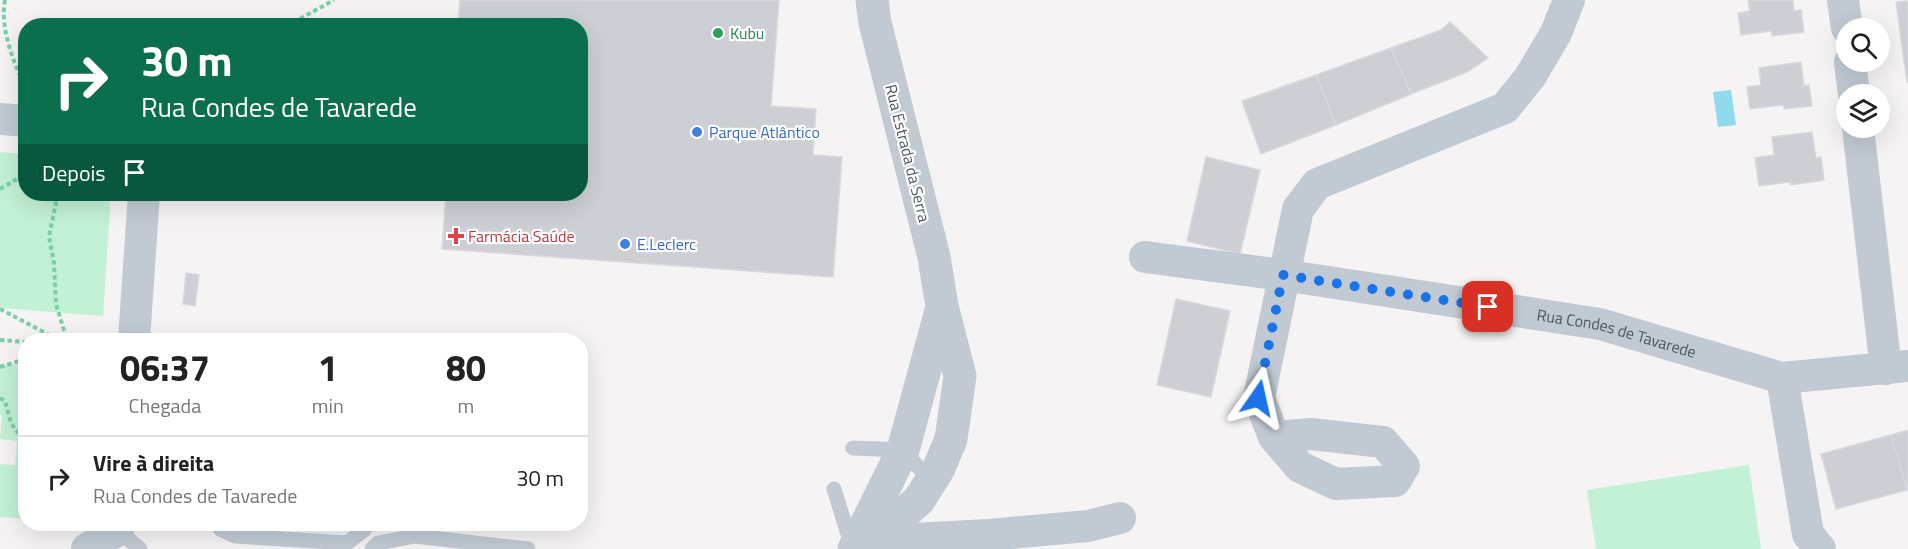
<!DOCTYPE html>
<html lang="pt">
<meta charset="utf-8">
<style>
body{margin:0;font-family:"Titillium Web",sans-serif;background:#f6f6f6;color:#222;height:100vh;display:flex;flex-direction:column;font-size:22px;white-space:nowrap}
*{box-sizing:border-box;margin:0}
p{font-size:20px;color:#767676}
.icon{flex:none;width:33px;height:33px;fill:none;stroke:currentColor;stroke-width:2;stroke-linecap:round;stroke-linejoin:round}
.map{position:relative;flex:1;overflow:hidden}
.details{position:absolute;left:18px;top:333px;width:570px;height:198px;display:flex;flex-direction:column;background:#fff;border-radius:24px;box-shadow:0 6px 24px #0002}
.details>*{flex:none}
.banner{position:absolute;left:18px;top:18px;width:570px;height:183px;border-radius:24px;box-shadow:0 6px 24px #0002;background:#0b6e4f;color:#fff;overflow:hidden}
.tools{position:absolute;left:1836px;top:18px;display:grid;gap:12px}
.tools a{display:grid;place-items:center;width:54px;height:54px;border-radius:50%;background:#fff;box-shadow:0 6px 24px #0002;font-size:30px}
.pin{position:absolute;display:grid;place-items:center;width:51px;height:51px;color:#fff;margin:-26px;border-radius:12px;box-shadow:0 3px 9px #0006}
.me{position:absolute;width:66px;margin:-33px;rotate:11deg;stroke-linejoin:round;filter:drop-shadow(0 0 4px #0008)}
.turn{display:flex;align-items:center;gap:21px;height:126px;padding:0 24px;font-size:27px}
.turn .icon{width:78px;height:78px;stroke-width:2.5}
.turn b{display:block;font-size:42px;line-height:51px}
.then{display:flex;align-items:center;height:57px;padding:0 24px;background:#0003;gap:12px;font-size:22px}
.eta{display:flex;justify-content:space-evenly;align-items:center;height:102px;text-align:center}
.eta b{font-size:36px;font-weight:700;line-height:42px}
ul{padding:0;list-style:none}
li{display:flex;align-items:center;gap:18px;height:84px;padding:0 24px;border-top:2px solid #e0e0e0}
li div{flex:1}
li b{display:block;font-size:22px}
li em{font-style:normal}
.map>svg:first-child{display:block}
</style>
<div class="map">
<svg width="1908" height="549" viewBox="0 0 1908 549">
<rect width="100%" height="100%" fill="#f5f3f3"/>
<g fill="#c3f1d5">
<polygon points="0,152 25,154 26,194 109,194 110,209 103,316 0,308"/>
<polygon points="0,364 25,366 25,519 0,517 0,464 15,465 17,441 0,439 2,415 0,414"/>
<polygon points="1749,465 1761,549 1596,549 1587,490"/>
</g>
<polygon fill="#90daee" points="1731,90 1736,125 1718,127 1713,92"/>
<g fill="#cdcfd5" stroke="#d7d9de" stroke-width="1.5">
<polygon points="460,0 779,0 771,106 816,109 813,155 842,157 833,277 442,249 446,194 580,194 580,26 458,26"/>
<polygon points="1748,0 1793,0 1794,11 1801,10 1804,32 1772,36 1771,31 1741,35 1738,13 1750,11"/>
<polygon points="1908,1 1908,82 1907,82 1896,2"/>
<polygon points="1450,22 1488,58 1467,72 1411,94 1391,48 1441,30"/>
<polygon points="1391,48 1411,94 1336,125 1316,75"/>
<polygon points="1801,62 1804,86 1809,85 1812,106 1784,109 1783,105 1750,109 1747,87 1761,85 1759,68"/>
<polygon points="1316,75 1336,125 1261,154 1242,101"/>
<polygon points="1812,132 1816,158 1821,157 1824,180 1791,185 1790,182 1759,186 1755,158 1774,155 1772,137"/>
<polygon points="1206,157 1260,170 1240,254 1187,241"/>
<polygon points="186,273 199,275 195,306 183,304"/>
<polygon points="1176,299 1230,311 1211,397 1157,385"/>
<polygon points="1908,430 1908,489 1907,490 1891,435"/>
<polygon points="1891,435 1907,490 1836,509 1821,454"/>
</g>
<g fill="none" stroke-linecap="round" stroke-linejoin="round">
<g stroke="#7ad0a6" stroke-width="4" stroke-dasharray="4.5 3" stroke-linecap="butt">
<path d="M5 0C0 26 12 59 23 82L26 83"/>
<polyline points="287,26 334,0"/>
<polyline points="0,189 20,177 26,178"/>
<polyline points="54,194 56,203 49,237 54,263 56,304 67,340"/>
<polyline points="0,309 59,340"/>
<polyline points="0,340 26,342"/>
<polyline points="0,367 26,359"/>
<polyline points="0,398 5,401 11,423 26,444"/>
</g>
<g stroke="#c1cad2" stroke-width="15">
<polyline points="853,448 903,450 931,481"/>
<polyline points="834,489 852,547"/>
<polyline points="220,529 235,536 347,543 365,529 366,524"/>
<polyline points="118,530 140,549"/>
<polyline points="372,549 378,543 415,536 528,549"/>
</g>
<g stroke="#c1cad2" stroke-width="32">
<polyline points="1843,0 1847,28"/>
<polyline points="1850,62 1854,94"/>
<polyline points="0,119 26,121"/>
<polyline points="1858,128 1886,369"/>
<path id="s1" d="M1145 257 1283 275 1600 324 1782 378 1908 366"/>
<polyline points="134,340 144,194"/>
<polyline points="1782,378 1808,534 1820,549"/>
<polyline points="1274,437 1311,434 1383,442 1404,466 1395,481 1336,484 1300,467 1274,437 1259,398 1298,209 1317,184 1505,108 1530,77 1556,33 1569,0"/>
<polyline points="873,541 989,535 1088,526 1120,518"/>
<polyline points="87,549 118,530 119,524"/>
</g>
<g stroke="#c1cad2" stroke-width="33">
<polyline points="854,549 903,450 942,307"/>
<polyline points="856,549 873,541 919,500 938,470 951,439 960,376 942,306 934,257 875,23 872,0"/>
</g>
</g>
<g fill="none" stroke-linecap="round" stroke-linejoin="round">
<polyline stroke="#1a73e8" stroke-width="10" stroke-dasharray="0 18" points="1258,398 1283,275 1488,307"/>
</g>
<circle fill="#2e9e5b" stroke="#fff" stroke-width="2" cx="718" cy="33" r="6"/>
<g fill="#3f7fe0" stroke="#fff" stroke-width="2">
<circle cx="697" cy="132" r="6"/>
<circle cx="625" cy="244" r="6"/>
</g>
<path fill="#e0444e" stroke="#fff" stroke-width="2" d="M453 227h6v6h6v6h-6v6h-6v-6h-6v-6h6z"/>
<g text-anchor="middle" stroke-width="4.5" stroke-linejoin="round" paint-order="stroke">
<g font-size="16" fill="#27864d" stroke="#fff" text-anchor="start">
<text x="730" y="39">Kubu</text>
</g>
<g font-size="16" fill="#366cbe" stroke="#fff" text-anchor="start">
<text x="709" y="138">Parque Atlântico</text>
<text x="637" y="250">E.Leclerc</text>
</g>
<g font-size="16" fill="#4a5661" stroke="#fff">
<text transform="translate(908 153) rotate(76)" y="6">Rua Estrada da Serra</text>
<text dy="6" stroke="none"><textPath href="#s1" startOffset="478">Rua Condes de Tavarede</textPath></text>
</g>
<g font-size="16" fill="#be3a42" stroke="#fff" text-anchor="start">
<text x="468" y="242">Farmácia Saúde</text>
</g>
</g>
</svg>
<div class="tools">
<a><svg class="icon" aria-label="search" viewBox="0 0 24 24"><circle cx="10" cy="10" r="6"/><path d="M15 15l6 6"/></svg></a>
<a><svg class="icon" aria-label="layers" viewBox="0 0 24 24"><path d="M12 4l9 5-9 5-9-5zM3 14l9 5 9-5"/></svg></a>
</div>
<div class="pin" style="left:1488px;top:307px;background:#d93025"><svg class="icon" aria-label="arrive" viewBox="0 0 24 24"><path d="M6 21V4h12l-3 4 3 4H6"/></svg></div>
<svg class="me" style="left:1258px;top:398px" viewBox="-20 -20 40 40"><path d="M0-17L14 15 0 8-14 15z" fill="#1a73e8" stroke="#fff" stroke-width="4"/></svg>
<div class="banner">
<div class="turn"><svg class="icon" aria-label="right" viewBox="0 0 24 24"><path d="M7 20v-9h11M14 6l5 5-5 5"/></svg><div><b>30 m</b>Rua Condes de Tavarede</div></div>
<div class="then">Depois<svg class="icon" aria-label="arrive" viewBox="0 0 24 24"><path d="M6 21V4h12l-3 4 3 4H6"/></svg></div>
</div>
<section class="details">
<div class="eta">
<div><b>06:37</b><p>Chegada</p></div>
<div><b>1</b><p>min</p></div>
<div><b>80</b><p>m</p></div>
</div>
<ul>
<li><svg class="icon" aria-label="right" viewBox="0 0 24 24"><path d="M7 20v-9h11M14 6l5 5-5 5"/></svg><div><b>Vire à direita</b><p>Rua Condes de Tavarede</p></div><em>30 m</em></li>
</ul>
</section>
</div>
